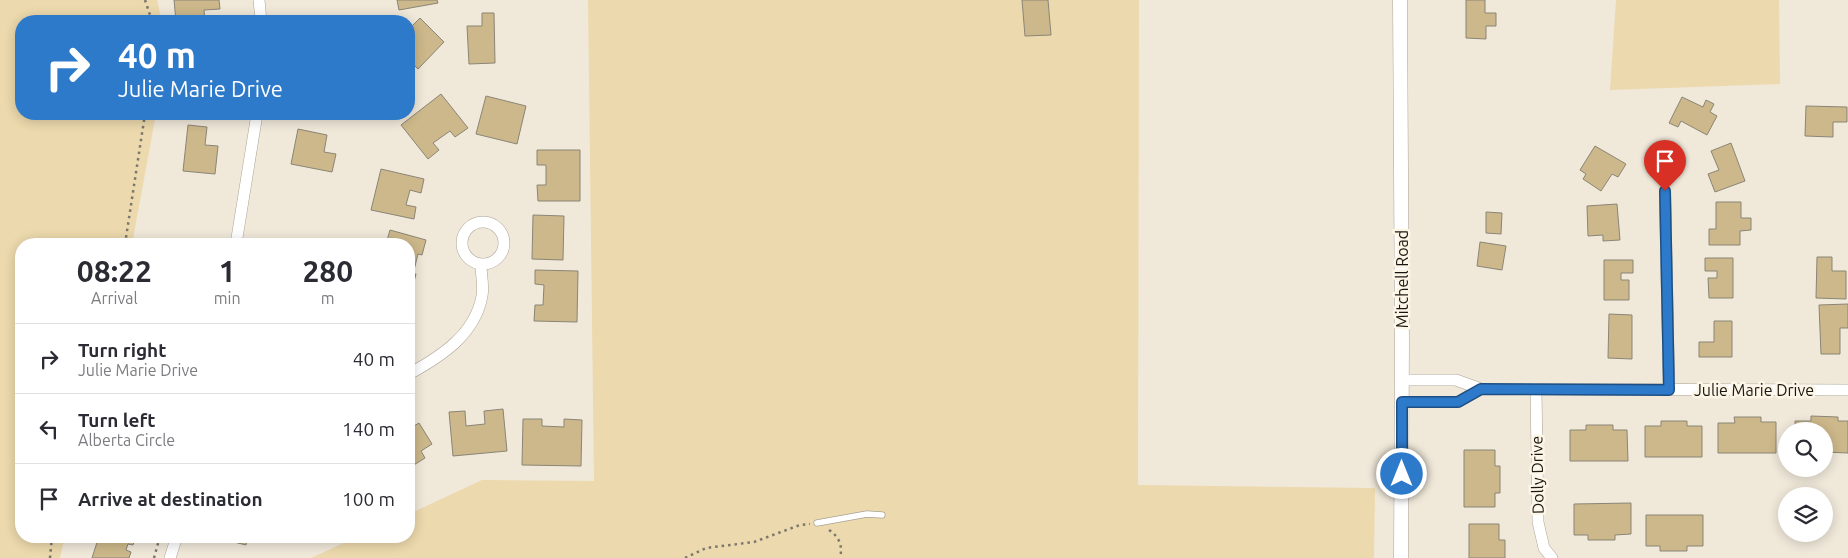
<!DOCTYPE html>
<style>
body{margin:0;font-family:Ubuntu,sans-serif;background:#f7f7f7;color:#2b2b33;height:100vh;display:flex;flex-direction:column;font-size:19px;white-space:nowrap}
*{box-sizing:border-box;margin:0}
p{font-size:16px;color:#7c7c81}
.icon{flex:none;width:28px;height:28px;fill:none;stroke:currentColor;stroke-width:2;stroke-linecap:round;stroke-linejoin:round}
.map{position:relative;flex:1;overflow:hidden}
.sheet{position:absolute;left:15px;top:238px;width:400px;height:305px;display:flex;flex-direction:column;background:#fff;border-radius:20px;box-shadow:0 2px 12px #0003}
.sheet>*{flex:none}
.hud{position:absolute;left:15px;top:15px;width:400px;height:105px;border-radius:20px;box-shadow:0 2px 12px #0003;background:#2e7aca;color:#fff;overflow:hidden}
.tools{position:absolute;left:1778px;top:422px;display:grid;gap:10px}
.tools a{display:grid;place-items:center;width:55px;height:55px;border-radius:50%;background:#fff;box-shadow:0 2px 12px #0003;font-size:25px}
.pin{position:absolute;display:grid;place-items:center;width:42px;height:42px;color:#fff;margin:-51px -21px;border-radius:50% 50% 50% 0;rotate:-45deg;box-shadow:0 0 5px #0007}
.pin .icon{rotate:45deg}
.me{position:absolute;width:55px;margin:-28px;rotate:0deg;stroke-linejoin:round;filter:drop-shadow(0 0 4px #0008)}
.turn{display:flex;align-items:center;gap:18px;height:105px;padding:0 20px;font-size:22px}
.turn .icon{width:65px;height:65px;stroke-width:2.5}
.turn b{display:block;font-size:35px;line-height:42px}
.eta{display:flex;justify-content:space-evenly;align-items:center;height:85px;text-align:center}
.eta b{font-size:30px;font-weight:700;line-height:35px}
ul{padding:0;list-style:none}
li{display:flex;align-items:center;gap:15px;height:70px;padding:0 20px;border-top:1px solid #e1e1e2}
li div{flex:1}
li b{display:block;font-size:19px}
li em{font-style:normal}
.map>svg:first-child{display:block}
</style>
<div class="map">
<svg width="1848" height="558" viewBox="0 0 1848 558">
<rect width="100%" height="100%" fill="#f0e9da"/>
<g fill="#ecd9ad">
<polygon points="0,0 157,0 162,21 21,21 21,114 156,114 132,244 21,244 21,536 65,536 60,558 0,558"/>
<polygon points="588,0 1139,0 1138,485 1375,488 1374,558 311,558 359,536 409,536 409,514 482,480 594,481"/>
<polygon points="1616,0 1779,0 1780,84 1610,90"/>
</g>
<g fill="#ccb88a" stroke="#8b8577">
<polygon points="174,0 219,0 220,9 204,10 205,21 176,21"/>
<polygon points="397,0 437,0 438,3 399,10"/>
<polygon points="1022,0 1048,0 1051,35 1025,36"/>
<polygon points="1466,0 1485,0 1485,13 1496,13 1496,26 1486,26 1486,39 1466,38"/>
<polygon points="482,13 494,13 495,63 469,64 467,26 482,26"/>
<polygon points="420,18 444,42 418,69 409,60 409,29"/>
<polygon points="441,94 468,128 455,137 450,131 433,143 439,150 428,159 401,125"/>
<polygon points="486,96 526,106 517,144 476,134"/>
<polygon points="1682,97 1703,107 1706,100 1714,104 1710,112 1717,116 1707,135 1681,121 1678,127 1669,123"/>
<polygon points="1806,106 1847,107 1847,122 1833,122 1833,137 1805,136"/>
<polygon points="188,125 207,127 205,145 218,146 215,174 183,171"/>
<polygon points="298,129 327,135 324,152 336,154 332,172 291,164"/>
<polygon points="1731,143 1745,181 1715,192 1708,174 1719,170 1711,151"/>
<polygon points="1595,146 1626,164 1618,177 1612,174 1601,191 1583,179 1586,174 1580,170"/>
<polygon points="537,150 580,150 580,201 538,201 537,185 546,185 546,165 537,165"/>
<polygon points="381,169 424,179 421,193 410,190 406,205 416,207 414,219 371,210"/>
<polygon points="1716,202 1741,202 1741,218 1751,218 1751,230 1740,231 1740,245 1709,245 1709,229 1716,229"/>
<polygon points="1617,204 1620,240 1603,241 1603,235 1588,236 1587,206"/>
<polygon points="1486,212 1502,213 1501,234 1486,233"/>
<polygon points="533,215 564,216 563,260 532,259"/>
<polygon points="390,230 426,240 422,255 418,254 413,274 416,274 412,289 409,288 409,244 386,244"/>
<polygon points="1480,242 1506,246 1502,270 1477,266"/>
<polygon points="1817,257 1832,257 1832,271 1846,271 1846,299 1816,298"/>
<polygon points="1705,258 1733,258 1733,298 1709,298 1708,278 1717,278 1717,271 1705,271"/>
<polygon points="1604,260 1633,260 1633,273 1621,273 1621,280 1629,280 1629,300 1604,300"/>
<polygon points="535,270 578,271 577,322 534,321 535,305 543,305 544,285 535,284"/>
<polygon points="1848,304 1848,328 1840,328 1840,354 1821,354 1819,305"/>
<polygon points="1609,314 1632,315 1632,359 1608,358"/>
<polygon points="1714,321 1732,321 1732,357 1699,357 1699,342 1714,342"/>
<polygon points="503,409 507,451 453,456 449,412 465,411 466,426 485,424 484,411"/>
<polygon points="1811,416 1838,417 1838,421 1848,421 1848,453 1824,452 1824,431 1795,431 1795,421 1811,421"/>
<polygon points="1734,417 1761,417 1761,422 1776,422 1776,453 1718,453 1718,423 1735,423"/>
<polygon points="523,419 542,419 542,426 564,427 564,419 582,420 581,466 522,465"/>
<polygon points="1661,421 1687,421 1687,426 1702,426 1702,457 1645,457 1645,426 1661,426"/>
<polygon points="419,423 432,444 421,451 425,458 409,468 409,429"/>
<polygon points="1586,425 1613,425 1613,430 1627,430 1628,461 1570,461 1570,430 1586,430"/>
<polygon points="1464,450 1495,450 1495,466 1500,466 1500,493 1495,493 1495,507 1464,507"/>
<polygon points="1631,503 1631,534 1615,535 1615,540 1588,540 1588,535 1574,535 1574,504"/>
<polygon points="1646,515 1703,515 1703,546 1687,546 1687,551 1660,551 1660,546 1646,546"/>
<polygon points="1469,524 1499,524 1499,540 1505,540 1505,558 1469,558"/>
<polygon points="99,536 136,536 133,545 128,544 126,550 131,552 129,558 92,558"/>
<polygon points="223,536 248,536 246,545 222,539"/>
</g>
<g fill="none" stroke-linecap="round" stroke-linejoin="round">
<g stroke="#aaa395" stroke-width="7">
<polyline id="service" points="817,523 867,514 882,515"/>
</g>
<g stroke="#aaa395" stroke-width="12">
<g id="minor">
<polyline points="259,0 261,21"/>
<polyline points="1665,191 1669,389"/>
<circle cx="483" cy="243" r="21"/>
<polyline points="236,244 257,114"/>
<path d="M409 374C440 357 475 335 482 296 484 286 481 275 481 265"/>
<polyline points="1402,380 1456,380 1481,389 1458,402 1402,402"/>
<polyline points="1481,389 1848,390"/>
<polyline points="1536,389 1538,522 1544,548 1552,558"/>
<polyline points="170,558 177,536"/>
</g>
</g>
<g stroke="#aaa395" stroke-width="15">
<polyline id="tertiary" points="1400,0 1402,342 1401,558"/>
</g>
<g stroke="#7b776c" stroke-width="2.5" stroke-dasharray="2.5 4" stroke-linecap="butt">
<polyline points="145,0 152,21"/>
<polyline points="125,244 145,114"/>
<path d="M829 530C839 537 843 545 840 558"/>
<polyline points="50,558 52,536"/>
<polyline points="154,558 160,536"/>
<polyline points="685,558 706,548 754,542 800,525 810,524"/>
</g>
<use href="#service" stroke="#fff" stroke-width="5.5"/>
<use href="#minor" stroke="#fff" stroke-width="11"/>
<use href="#tertiary" stroke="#fff" stroke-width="14"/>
</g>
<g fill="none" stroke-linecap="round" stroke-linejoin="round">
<g stroke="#1e4f83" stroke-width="12">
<polyline id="route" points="1402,474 1402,402 1458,402 1481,389 1669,390 1665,191"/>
</g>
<use href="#route" stroke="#2e7aca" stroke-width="9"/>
</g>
<g text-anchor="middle" stroke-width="5" stroke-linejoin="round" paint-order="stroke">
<g font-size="16" fill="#191711" stroke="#fdf6e7">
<text transform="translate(1402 279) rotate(-90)" y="6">Mitchell Road</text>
<text x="1754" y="396">Julie Marie Drive</text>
<text transform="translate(1537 475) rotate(-91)" y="6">Dolly Drive</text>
</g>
</g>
</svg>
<div class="tools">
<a><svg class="icon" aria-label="search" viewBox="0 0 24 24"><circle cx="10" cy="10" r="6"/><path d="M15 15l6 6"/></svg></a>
<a><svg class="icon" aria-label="layers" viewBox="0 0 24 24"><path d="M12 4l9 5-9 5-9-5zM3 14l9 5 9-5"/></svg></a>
</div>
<div class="pin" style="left:1665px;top:191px;background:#d93025"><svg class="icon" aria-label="arrive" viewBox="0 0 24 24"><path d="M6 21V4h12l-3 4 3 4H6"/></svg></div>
<svg class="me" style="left:1402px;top:474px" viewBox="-20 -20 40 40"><circle r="17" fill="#2e7aca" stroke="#fff" stroke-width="3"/><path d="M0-11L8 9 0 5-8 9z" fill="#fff"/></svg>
<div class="hud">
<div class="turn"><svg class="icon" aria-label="right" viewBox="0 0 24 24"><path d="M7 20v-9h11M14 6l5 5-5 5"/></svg><div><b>40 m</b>Julie Marie Drive</div></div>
</div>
<section class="sheet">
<div class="eta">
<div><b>08:22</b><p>Arrival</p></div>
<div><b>1</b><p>min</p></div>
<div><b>280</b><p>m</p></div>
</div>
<ul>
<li><svg class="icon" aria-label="right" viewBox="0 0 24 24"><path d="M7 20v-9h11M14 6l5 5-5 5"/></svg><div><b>Turn right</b><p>Julie Marie Drive</p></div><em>40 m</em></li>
<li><svg class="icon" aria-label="left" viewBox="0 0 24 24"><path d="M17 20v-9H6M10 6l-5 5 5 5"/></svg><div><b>Turn left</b><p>Alberta Circle</p></div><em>140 m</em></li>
<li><svg class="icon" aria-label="arrive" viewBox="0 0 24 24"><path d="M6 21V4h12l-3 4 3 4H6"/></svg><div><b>Arrive at destination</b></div><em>100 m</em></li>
</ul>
</section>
</div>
